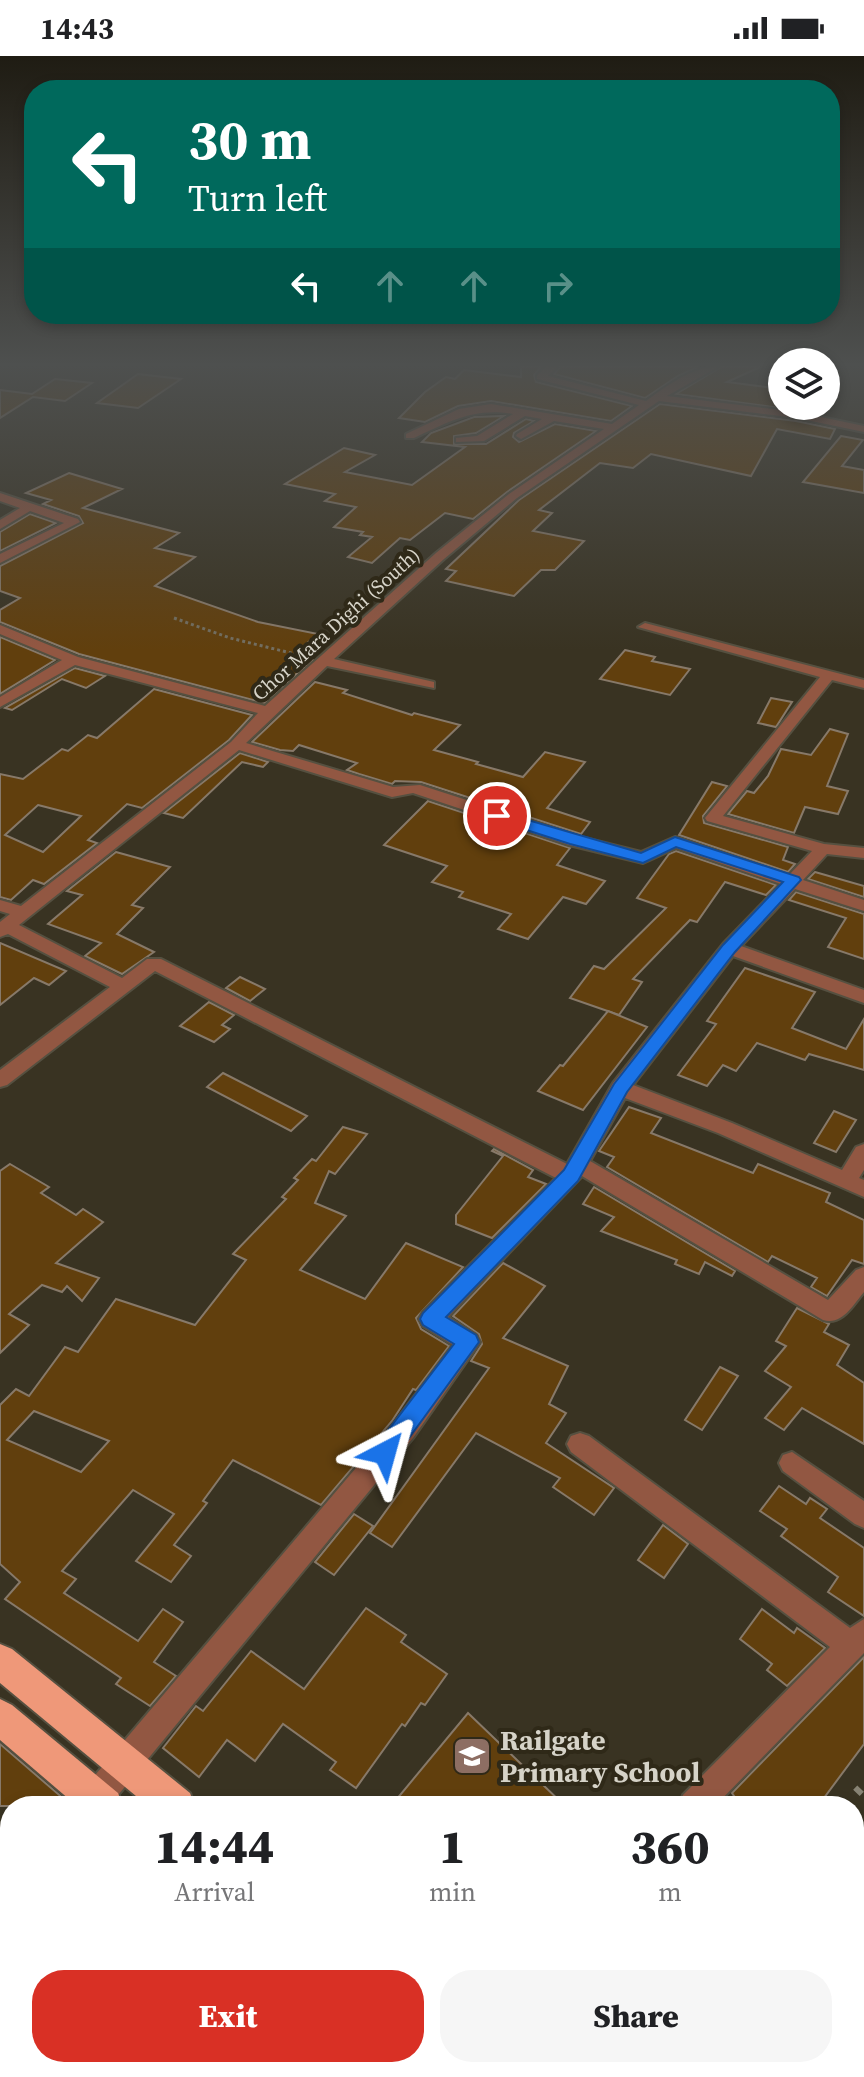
<!DOCTYPE html>
<style>
body{margin:0;font-family:"Source Serif 4",serif;background:#f6f6f6;color:#202124;height:100vh;display:flex;flex-direction:column;font-size:30px;white-space:nowrap}
*{box-sizing:border-box;margin:0}
p{font-size:26px;color:#757577}
.icon{flex:none;width:44px;height:44px;fill:none;stroke:currentColor;stroke-width:2;stroke-linecap:round;stroke-linejoin:round}
.map{position:relative;flex:1;overflow:hidden}
.drawer{position:absolute;left:0px;top:1740px;width:864px;height:282px;display:flex;flex-direction:column;background:#fff;border-radius:32px 32px 0 0;box-shadow:0 4px 12px #0003}
.drawer>*{flex:none}
.top-card{position:absolute;left:24px;top:24px;width:816px;height:244px;border-radius:32px;box-shadow:0 4px 12px #0003;background:#00695c;color:#fff;overflow:hidden}
.controls{position:absolute;left:768px;top:292px;display:grid;gap:16px}
.controls a{display:grid;place-items:center;width:72px;height:72px;border-radius:50%;background:#fff;box-shadow:0 4px 12px #0003;font-size:40px}
.pin{position:absolute;display:grid;place-items:center;width:68px;height:68px;color:#fff;margin:-34px;border:4px solid #fff;border-radius:50%;box-shadow:0 2px 8px #0007}
.me{position:absolute;width:88px;margin:-44px;rotate:39deg;stroke-linejoin:round;filter:drop-shadow(0 0 6px #0008)}
.turn{display:flex;align-items:center;gap:28px;height:168px;padding:0 32px;font-size:36px}
.turn .icon{width:104px;height:104px;stroke-width:2.5}
.turn b{display:block;font-size:56px;line-height:68px}
.lanes{display:flex;align-items:center;height:76px;padding:0 32px;background:#0003;justify-content:center;gap:40px;direction:ltr}
.lanes .off{opacity:.35}
.eta{display:flex;justify-content:space-evenly;align-items:center;height:136px;text-align:center}
.eta b{font-size:48px;font-weight:800;line-height:56px}
.cta{display:flex;gap:16px;margin-top:auto;padding:16px 32px}
.cta a{flex:1;height:92px;border-radius:32px;background:#d93025;color:#fff;font-size:32px;font-weight:800;line-height:92px;text-align:center}
.cta a+a{background:#f6f6f6;color:#202124}
.status{display:flex;justify-content:space-between;align-items:center;height:56px;padding:0 40px;background:#fff;direction:ltr}
.status svg{height:22px;fill:currentColor}
.map>svg:first-child{display:block}
</style>
<div class="status"><b>14:43</b><svg viewBox="0 0 49 12"><path d="M0 12V9h3v3zM5 12V6h3v6zM10 12V3h3v9zM15 12V0h3v12zM26 1h20v11H26zM47 4h2v5h-2z"/></svg></div>
<div class="map">
<svg width="864" height="2021" viewBox="0 0 864 2021">
<rect width="100%" height="100%" fill="#393322"/>
<g fill="#613f0d" stroke="#877969" stroke-width="2" fill-rule="evenodd">
<polygon points="521,311 541,311 534,319 536,326 632,350 611,365 491,345 458,350 425,366 399,362 425,336 446,321 455,323 464,314 521,321"/>
<polygon points="560,311 698,311 678,320 645,342 554,318"/>
<polygon points="721,311 760,311 727,326 782,333 782,350 820,354 818,357 676,338"/>
<polygon points="138,318 181,323 138,352 97,347"/>
<polygon points="55,323 92,327 65,345 33,341 0,362 0,334 32,338"/>
<polygon points="660,348 796,365 835,373 830,383 777,373 751,420 651,398 633,412 600,407 539,454 552,457 533,475 584,485 555,514 541,514 514,540 446,525 456,515 446,513 519,444"/>
<polygon points="504,360 476,377 454,380 454,388 486,388 526,363 534,365 514,377 513,381 519,386 555,368 596,375 507,436 473,463 445,457 410,484 400,482 372,507 348,501 372,481 360,479 363,476 334,471 356,451 325,445 335,438 285,428 344,392 375,399 345,416 412,429 465,391 422,386 431,377 474,361"/>
<polygon points="841,380 863,384 842,410 864,414 864,437 803,426"/>
<polygon points="69,417 122,433 83,452 179,477 155,492 195,501 155,530 258,566 318,578 292,600 312,604 264,647 79,598 0,566 0,554 20,542 0,535 0,510 83,467 79,460 43,448 51,444 26,437"/>
<polygon points="30,458 56,467 0,495 0,476"/>
<polygon points="0,581 55,604 0,638"/>
<polygon points="625,594 655,601 652,605 690,613 670,639 600,623"/>
<polygon points="75,612 105,620 86,632 62,623 12,654 5,652"/>
<polygon points="315,626 347,634 343,637 412,659 414,657 460,669 434,694 478,706 476,708 523,721 545,696 585,706 547,752 590,766 581,778 421,726 395,725 392,728 359,718 347,714 357,707 299,689 293,695 280,694 252,686"/>
<path d="M154 633 252 659 229 684 142 752 127 748 88 784 97 787 44 828 33 824 11 844 0 841V718L23 723 62 693 68 695 88 679 97 682ZM38 749 81 760 43 796 5 779Z"/>
<polygon points="771,642 792,646 776,671 758,667"/>
<polygon points="830,673 848,678 827,730 848,735 838,758 805,751 794,777 728,758 747,735 754,737 768,720 781,693 811,699"/>
<polygon points="240,697 268,706 263,711 242,706 183,762 164,757"/>
<polygon points="712,726 727,730 703,760 704,767 788,791 783,804 795,808 788,816 679,779"/>
<polygon points="428,745 570,792 557,809 605,825 586,848 563,841 528,883 498,873 511,858 459,841 463,836 432,826 447,810 384,789"/>
<polygon points="676,795 776,829 766,839 725,826 697,866 690,864 633,923 642,926 619,959 570,942 594,910 604,913 666,852 637,842 669,798"/>
<polygon points="116,796 170,811 132,849 143,852 117,878 154,896 122,918 85,900 101,887 48,868 82,839 67,835"/>
<polygon points="815,816 864,830 864,841 808,823"/>
<polygon points="796,836 864,858 864,903 828,891 846,862 789,844"/>
<polygon points="0,887 66,915 49,929 34,922 0,949"/>
<polygon points="745,912 815,936 792,972 846,993 864,963 864,1014 809,998 805,1004 757,987 736,1015 723,1009 707,1030 678,1019 716,968 707,965"/>
<polygon points="240,921 265,933 250,945 226,932"/>
<polygon points="209,946 234,959 222,969 230,973 214,986 180,970"/>
<polygon points="608,955 647,971 583,1054 538,1035 560,1009 563,1010"/>
<polygon points="223,1017 258,1035 307,1060 291,1075 207,1031"/>
<polygon points="629,1051 661,1062 651,1077 753,1117 758,1108 830,1137 826,1146 864,1164 864,1208 852,1204 827,1240 811,1231 817,1222 772,1200 768,1206 607,1111 614,1101 599,1095"/>
<polygon points="834,1055 856,1064 836,1096 814,1087"/>
<path d="M343 1071 367 1078 335 1118 329 1115 315 1147 346 1160 300 1214 365 1243 406 1187 463 1211 416 1262 421 1273 449 1290 416 1334 413 1333 392 1365 321 1449 233 1404 203 1445 207 1447 174 1489 191 1500 171 1526 136 1505 174 1458 133 1434 62 1515 76 1523 64 1537 138 1585 163 1553 183 1566 154 1606 176 1620 150 1650 116 1628 121 1622 5 1543 20 1526 0 1508V1349L16 1333 29 1340 65 1291 78 1296 116 1243 195 1269 246 1204 233 1198 286 1143 282 1141 298 1124 294 1122 312 1103 316 1105ZM34 1355 109 1385 81 1416 7 1384Z"/>
<polygon points="494,1093 533,1114 528,1121 546,1128 492,1182 456,1168 456,1159 503,1100 492,1095"/>
<polygon points="10,1108 49,1131 41,1137 76,1159 83,1153 103,1166 56,1207 99,1222 82,1245 67,1230 62,1236 42,1229 9,1258 29,1269 0,1297 0,1115"/>
<polygon points="594,1131 735,1215 732,1220 705,1206 699,1218 675,1208 677,1204 601,1175 614,1161 583,1148"/>
<polygon points="503,1207 545,1230 503,1282 568,1310 549,1348 566,1357 546,1387 614,1432 594,1459 553,1431 560,1422 476,1377 392,1491 370,1477 489,1312 471,1305 482,1288 479,1278 453,1260"/>
<polygon points="797,1252 829,1268 824,1276 849,1289 837,1309 864,1327 864,1388 802,1352 784,1374 765,1362 791,1331 765,1315 786,1290 776,1285"/>
<polygon points="720,1311 738,1320 702,1374 685,1364"/>
<polygon points="779,1430 806,1448 810,1442 827,1453 820,1462 864,1492 864,1560 828,1536 838,1521 781,1480 787,1473 760,1455"/>
<polygon points="354,1458 373,1470 334,1519 315,1506"/>
<polygon points="663,1469 688,1488 664,1522 638,1504"/>
<polygon points="366,1552 406,1579 401,1586 447,1618 425,1649 421,1647 405,1670 402,1668 356,1732 330,1714 336,1706 283,1668 255,1705 227,1684 199,1721 163,1692 196,1650 203,1655 251,1595 304,1633"/>
<polygon points="762,1553 794,1577 797,1572 825,1592 787,1630 767,1614 772,1608 740,1583"/>
<polygon points="864,1601 864,1688 818,1750 741,1750 732,1737"/>
<polygon points="468,1657 565,1750 391,1750"/>
<polygon points="0,1688 72,1750 0,1750"/>
</g>
<g fill="none" stroke-linecap="round" stroke-linejoin="round">
<g stroke="#555040" stroke-width="4">
<g id="minor">
<path d="M546 311H557L548 320 646 345C667 330 691 311 718 311L667 340 797 356 864 370V376L797 362 659 345 517 442 444 503 334 603 434 626V632L327 610 246 687 393 731 420 729 581 781 641 796 675 781 789 819 812 795 707 765 705 762 820 621 638 571 645 567 864 624V632L832 624 723 760 824 788 864 792V802L827 798 803 824 864 844V855L795 833 741 890 864 934V947L733 900 633 1029 732 1067 842 1114 856 1091 864 1088V1114L859 1122 864 1124V1141L718 1077 625 1042 590 1105 828 1244 856 1214 864 1211V1236C853 1249 842 1270 823 1264L582 1120 448 1261 476 1279 480 1286 413 1382 109 1750H84L81 1742 85 1731 395 1366 453 1289 423 1270 419 1263 423 1256 556 1122 155 915 7 1029 0 1031V1014L110 931 8 878 0 881V866L10 858 0 855V844L21 850 231 686 258 657 75 609 0 651V641L62 604 0 578V569L78 601 265 650 436 497 509 438 604 373 554 365 521 383 516 380 517 378 542 363 525 360 484 385 456 386V382L477 380 513 358C474 351 448 366 414 382H406V378L459 353 491 348 612 368 639 349 537 323V319ZM239 694 392 741 413 737 569 789 643 807 676 792 781 828 723 888 613 1027 567 1108 161 903H147L122 922 19 869Z"/>
<polygon points="0,437 78,463 80,466 0,507 0,498 64,467 30,455 0,473 0,464 20,452 0,445"/>
<polygon points="580,1377 589,1380 850,1572 864,1563 864,1597 715,1750 679,1750 683,1739 830,1591 571,1396 567,1388 571,1380"/>
<polygon points="792,1396 864,1445 864,1472 855,1468 783,1415 779,1407 783,1399"/>
<polygon points="98,2012 140,2012 136,2021 95,2021"/>
<polygon points="415,2012 454,2012 450,2021 412,2021"/>
</g>
</g>
<g stroke="#555040" stroke-width="4">
<g id="highway">
<polygon points="0,1588 12,1593 190,1737 195,1750 148,1750 0,1627"/>
<polygon points="0,1643 12,1649 118,1737 123,1750 77,1750 0,1684"/>
<polygon points="382,2012 430,2012 434,2021 386,2021"/>
<polygon points="468,2012 517,2012 521,2021 472,2021"/>
</g>
</g>
<polyline stroke="#736e60" stroke-width="3" stroke-dasharray="3 3" stroke-linecap="butt" points="174,562 230,582 303,600"/>
<use href="#minor" fill="#925742" fill-rule="evenodd"/>
<use href="#highway" fill="#ef9879" fill-rule="evenodd"/>
<g stroke="#878374" stroke-width="9" stroke-dasharray="6 12" stroke-linecap="butt">
<polyline points="844,1750 864,1729"/>
<polyline points="854,1797 864,1785"/>
<polyline points="595,2021 603,2012"/>
<polyline points="650,2021 659,2012"/>
</g>
</g>
<linearGradient id="sky" x2="0" y2="1"><stop stop-color="#1f1c13"/><stop offset="0.52" stop-color="#4e504f"/><stop offset="1" stop-color="#4e504f" stop-opacity="0"/></linearGradient>
<rect width="864" height="594" fill="url(#sky)"/>
<polygon fill="#1a73e8" stroke="#114b97" stroke-width="2" points="497,755 641,797 675,781 799,821 801,824 735,896 627,1036 578,1125 446,1261 476,1279 479,1286 393,1404 385,1407 376,1404 373,1397 376,1390 454,1288 423,1269 420,1263 423,1257 564,1114 614,1028 723,889 783,826 676,791 643,807 570,788 492,763 489,760"/>
<defs>
<g id="school-square" transform="scale(2)"><rect x="-9" y="-9" width="18" height="18" rx="4" fill="#8d6e63" stroke="#2f2918"/><path d="M0-5L7-2L0 1L-7-2ZM-4 1L0 2.5L4 1V4Q0 6-4 4Z" fill="#fff"/></g>
</defs>
<g fill-rule="evenodd">
<use href="#school-square" x="472" y="1700"/>
</g>
<g text-anchor="middle" stroke-width="8" stroke-linejoin="round" paint-order="stroke">
<g font-size="20" fill="#d6d3c8" stroke="#2f2918">
<text transform="translate(336 568) rotate(-42)" y="7">Chor Mara Dighi (South)</text>
</g>
<g font-size="28" font-weight="bold" fill="#d6d3c8" stroke="#2f2918" text-anchor="start">
<text x="500" y="1694">Railgate<tspan x="500" dy="32">Primary School</tspan></text>
</g>
</g>
</svg>
<div class="controls">
<a><svg class="icon" aria-label="layers" viewBox="0 0 24 24"><path d="M12 4l9 5-9 5-9-5zM3 14l9 5 9-5"/></svg></a>
</div>
<div class="pin" style="left:497px;top:760px;background:#d93025"><svg class="icon" aria-label="arrive" viewBox="0 0 24 24"><path d="M6 21V4h12l-3 4 3 4H6"/></svg></div>
<svg class="me" style="left:385px;top:1397px" viewBox="-20 -20 40 40"><path d="M0-17L14 15 0 8-14 15z" fill="#1a73e8" stroke="#fff" stroke-width="4"/></svg>
<div class="top-card">
<div class="turn"><svg class="icon" aria-label="left" viewBox="0 0 24 24"><path d="M17 20v-9H6M10 6l-5 5 5 5"/></svg><div><b>30 m</b>Turn left</div></div>
<div class="lanes"><svg class="icon" aria-label="left" viewBox="0 0 24 24"><path d="M17 20v-9H6M10 6l-5 5 5 5"/></svg><svg class="icon off" aria-label="ahead" viewBox="0 0 24 24"><path d="M12 20V5M6 11l6-6 6 6"/></svg><svg class="icon off" aria-label="ahead" viewBox="0 0 24 24"><path d="M12 20V5M6 11l6-6 6 6"/></svg><svg class="icon off" aria-label="right" viewBox="0 0 24 24"><path d="M7 20v-9h11M14 6l5 5-5 5"/></svg></div>
</div>
<section class="drawer">
<div class="eta">
<div><b>14:44</b><p>Arrival</p></div>
<div><b>1</b><p>min</p></div>
<div><b>360</b><p>m</p></div>
</div>
<div class="cta"><a>Exit</a><a>Share</a></div>
</section>
</div>
